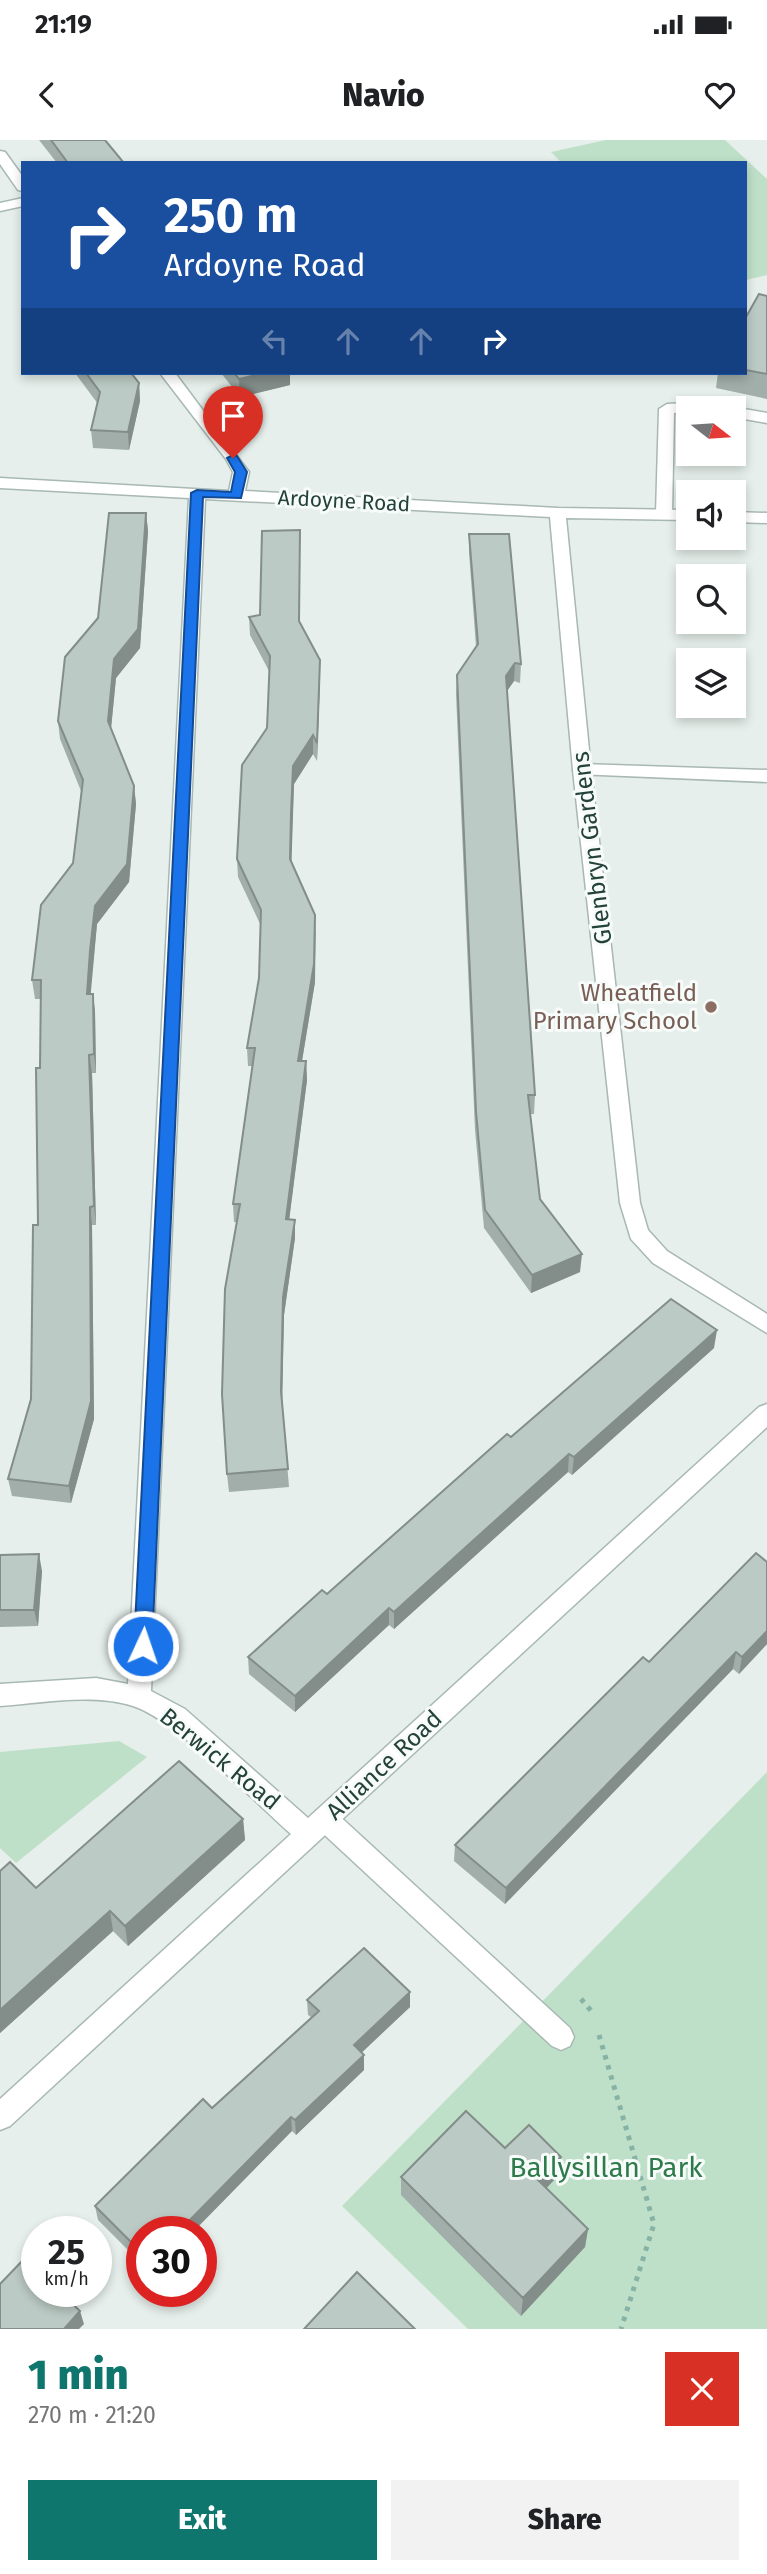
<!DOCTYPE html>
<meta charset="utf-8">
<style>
body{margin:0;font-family:"Fira Sans",sans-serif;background:#f2f2f2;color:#202124;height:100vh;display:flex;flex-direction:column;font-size:26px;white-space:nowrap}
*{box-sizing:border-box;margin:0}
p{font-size:23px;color:#757577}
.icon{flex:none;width:38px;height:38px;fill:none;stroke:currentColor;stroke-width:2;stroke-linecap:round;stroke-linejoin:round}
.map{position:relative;height:2189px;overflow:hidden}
.drawer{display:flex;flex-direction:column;background:#fff;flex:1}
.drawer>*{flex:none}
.banner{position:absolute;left:21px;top:21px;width:726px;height:214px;border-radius:0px;box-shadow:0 4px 10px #0003;background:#1a4fa0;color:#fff;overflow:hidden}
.needle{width:46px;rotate:107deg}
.controls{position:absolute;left:676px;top:256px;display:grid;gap:14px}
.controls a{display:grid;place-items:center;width:70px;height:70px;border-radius:0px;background:#fff;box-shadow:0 4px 10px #0003;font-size:35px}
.speed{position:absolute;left:21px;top:2076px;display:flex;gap:14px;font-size:35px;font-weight:700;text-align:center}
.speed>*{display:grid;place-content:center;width:91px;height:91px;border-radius:50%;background:#fff;box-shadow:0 4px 10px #0003;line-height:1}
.speed small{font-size:18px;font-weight:400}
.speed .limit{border:10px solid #d22;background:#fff;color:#111}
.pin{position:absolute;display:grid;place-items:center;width:60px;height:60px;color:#fff;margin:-72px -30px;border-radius:50% 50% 50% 0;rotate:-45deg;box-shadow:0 0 7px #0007}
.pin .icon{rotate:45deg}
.me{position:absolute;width:77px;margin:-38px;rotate:3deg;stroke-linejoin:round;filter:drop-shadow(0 0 5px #0008)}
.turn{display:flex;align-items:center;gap:24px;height:147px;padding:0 28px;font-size:32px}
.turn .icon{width:91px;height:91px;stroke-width:2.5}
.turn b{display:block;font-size:49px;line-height:60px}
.lanes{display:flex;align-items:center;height:66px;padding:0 28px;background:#0003;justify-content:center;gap:35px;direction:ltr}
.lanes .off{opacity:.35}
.round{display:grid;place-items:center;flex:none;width:74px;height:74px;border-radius:0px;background:#f2f2f2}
.summary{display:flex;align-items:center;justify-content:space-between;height:119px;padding:0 28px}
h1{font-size:42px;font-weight:800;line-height:52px;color:#0f766e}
.primary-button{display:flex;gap:14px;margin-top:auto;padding:14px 28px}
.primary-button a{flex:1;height:80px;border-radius:0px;background:#0f766e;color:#fff;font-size:28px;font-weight:800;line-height:80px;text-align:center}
.primary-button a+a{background:#f2f2f2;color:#202124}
.status{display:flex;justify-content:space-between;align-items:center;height:49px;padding:0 35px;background:#fff;direction:ltr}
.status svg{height:19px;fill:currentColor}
header{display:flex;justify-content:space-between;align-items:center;height:91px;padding:0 28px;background:#fff;font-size:32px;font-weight:800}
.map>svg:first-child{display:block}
</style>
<div class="status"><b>21:19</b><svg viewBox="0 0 49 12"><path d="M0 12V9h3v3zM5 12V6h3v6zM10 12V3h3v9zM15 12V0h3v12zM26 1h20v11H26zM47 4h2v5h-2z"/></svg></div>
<header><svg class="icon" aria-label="back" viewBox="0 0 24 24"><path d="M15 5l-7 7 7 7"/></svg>Navio<svg class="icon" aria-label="heart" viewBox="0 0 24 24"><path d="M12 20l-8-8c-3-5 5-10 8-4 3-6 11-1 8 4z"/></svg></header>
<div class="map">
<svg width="767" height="2189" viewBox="0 0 767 2189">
<rect width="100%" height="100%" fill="#e6efeb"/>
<g fill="#bfe0c8">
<polygon points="606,0 725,0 767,39 767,135 746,140 746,23 562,23 551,12"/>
<polygon points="119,1601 147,1617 16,1723 0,1708 0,1612"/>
<polygon points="767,1632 767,2189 468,2189 342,2066"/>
</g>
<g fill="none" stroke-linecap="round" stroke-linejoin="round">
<g stroke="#a8b8b2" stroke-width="3">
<g id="service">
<polygon points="688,263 714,263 721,268 688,268 688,273 674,273 672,374 664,379 656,374 659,269 667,264"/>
<polygon points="733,267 767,273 767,283 733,277"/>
<polygon points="582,624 767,630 767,642 576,634 573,630"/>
<polygon points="325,1668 334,1671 570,1888 574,1897 570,1906 561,1910 552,1906 316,1687 312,1679 316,1671"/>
</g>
</g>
<g stroke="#a8b8b2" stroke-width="3">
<g id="minor">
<polygon points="0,11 5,12 23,37 23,51 18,50 0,24"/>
<polygon points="23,58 23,66 0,71 0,63"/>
<path d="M160 233H175L249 332 245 351 558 368 688 370V380L566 378 591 630 640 1063 648 1090 667 1111 767 1174V1193L653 1123 631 1099 620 1063 573 630 550 377 205 359 151 1551 185 1569 308 1678 759 1267 767 1264V1287L10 1986 0 1990V1959L291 1694C256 1663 173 1578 133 1566 92 1553 43 1563 0 1566V1544L96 1538 128 1544 189 358 0 348V338L229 351 233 332 226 319Z"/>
<polygon points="733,372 767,373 767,383 733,382"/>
</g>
</g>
<g stroke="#86b3a5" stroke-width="5" stroke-dasharray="4.5 6" stroke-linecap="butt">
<polyline points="581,1859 593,1873"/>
<polyline points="599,1895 654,2084 621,2189"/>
</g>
<use href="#service" fill="#fff" fill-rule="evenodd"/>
<use href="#minor" fill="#fff" fill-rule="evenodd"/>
</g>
<g fill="#a1aea9">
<polygon points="39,0 105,0 124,23 57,23"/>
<polygon points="767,156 767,259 716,248 718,233 746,233 746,177"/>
<polygon points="75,233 131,233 139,243 140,261 129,310 93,308 91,290 98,264"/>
<polygon points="221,233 290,233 290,245 240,257"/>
<polygon points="146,373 148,391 140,508 116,538 111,588 134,646 136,664 129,742 97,784 90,854 93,854 95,872 96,933 92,933 96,1085 92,1085 94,1279 71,1363 12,1356 8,1339 31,1259 38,1085 41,859 35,859 32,840 73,723 81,651 60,599 58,581 98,478"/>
<polygon points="300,390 300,482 320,520 320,538 317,621 313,614 294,644 292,693 291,721 315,775 316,793 315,842 302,921 306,921 307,940 289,1079 295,1098 284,1175 282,1262 289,1347 229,1352 227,1334 237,1082 234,1082 233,1064 252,926 248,926 247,908 259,838 261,786 238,737 237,719 267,588 270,533 250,495 249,477 260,475"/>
<polygon points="469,394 521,524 520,543 514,541 507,551 535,955 534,974 530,974 540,1059 580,1132 531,1153 484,1088 475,990 456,554 457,535 476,507 469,412"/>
<polygon points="714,1208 572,1335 568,1332 394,1489 389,1485 295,1572 249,1534 248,1517 327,1454 511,1297"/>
<polygon points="0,1415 42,1431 38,1486 0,1487"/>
<polygon points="767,1422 767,1504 739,1534 733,1529 505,1764 454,1721 455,1705 649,1522"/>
<polygon points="243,1679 245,1700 128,1806 113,1791 0,1893 0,1731 36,1748"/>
<polygon points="307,1860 410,1867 361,1912 364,1930 296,1995 292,1991 142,2091 142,2124 98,2080 95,2066 212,1968 311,1877 308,1875"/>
<polygon points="505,2008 558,2036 546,2048 588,2089 585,2107 521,2176 401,2055 401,2037"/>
</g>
<g fill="#838d89">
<polygon points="265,233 290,233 290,245 240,257 239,239"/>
<polygon points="139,243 140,261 129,310 128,292"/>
<polygon points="146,373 148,391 140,508 116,538 110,599 108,581 114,519"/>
<polygon points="320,520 320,538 317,621 317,603"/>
<polygon points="515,523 514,541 505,554 506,536"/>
<polygon points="313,595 313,614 294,644 291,738 290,719 293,626"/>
<polygon points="134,646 136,664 129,742 97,784 89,873 87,854 95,766"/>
<polygon points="315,775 315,842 299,939 298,921"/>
<polygon points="93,854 95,872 96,933 94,914"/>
<polygon points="89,915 92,933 96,1085 94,1066"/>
<polygon points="306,921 307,940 287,1097 286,1079"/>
<polygon points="90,1067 92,1085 94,1279 71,1363 69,1346"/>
<polygon points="295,1080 295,1098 284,1175 282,1269 281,1251 283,1157"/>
<polygon points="582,1114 580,1132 531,1153 532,1135"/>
<polygon points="717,1190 714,1208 572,1335 574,1317"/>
<polygon points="569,1314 568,1332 394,1489 394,1472"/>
<polygon points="39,1414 42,1431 38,1486 34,1470"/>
<polygon points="389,1468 389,1485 295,1572 295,1556"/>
<polygon points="767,1491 767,1504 739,1534 742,1517"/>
<polygon points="736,1512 733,1529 505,1764 506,1748"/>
<polygon points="243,1679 245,1700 128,1806 125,1786"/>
<polygon points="110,1771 113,1791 0,1893 0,1870"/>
<polygon points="410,1852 410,1867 354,1920 354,1905"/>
<polygon points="364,1915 364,1930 296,1995 295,1980"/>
<polygon points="291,1977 292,1991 194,2091 179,2091"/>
<polygon points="561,2017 558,2036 536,2059 538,2040"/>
<polygon points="588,2089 585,2107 521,2176 523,2158"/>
<polygon points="80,2171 84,2184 79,2189 64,2189"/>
</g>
<g fill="#bbcac4" stroke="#838d89" stroke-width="2">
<polygon points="51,0 105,0 124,23 68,23"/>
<polygon points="759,154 767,156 767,234 746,230 746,177"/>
<polygon points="86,233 131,233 139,243 128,292 91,290 100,252"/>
<polygon points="234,233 265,233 239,239"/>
<polygon points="109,373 146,373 138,489 114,519 108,581 134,646 127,724 95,766 90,811 87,854 93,854 94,914 89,915 94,1066 90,1067 91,1261 69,1346 8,1339 31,1259 33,1085 38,1085 36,928 40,928 41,840 32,840 41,765 73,723 83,640 58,581 65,517 98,478"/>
<polygon points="300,390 299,481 320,520 317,603 313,595 293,626 291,675 290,719 315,775 314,824 298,921 306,921 286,1079 295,1080 283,1157 281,1251 288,1329 227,1334 222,1254 225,1149 240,1064 233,1064 255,908 247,908 259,838 261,770 237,719 242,625 267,588 270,516 249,477 260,475 262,391"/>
<polygon points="469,394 509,394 521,524 515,523 506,536 535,955 528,955 540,1059 582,1114 532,1135 485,1070 476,972 457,535 478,504"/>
<polygon points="671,1159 717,1190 574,1317 569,1314 394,1472 389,1468 295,1556 248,1517 322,1450 327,1454 507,1294 511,1297"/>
<polygon points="756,1413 767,1422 767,1491 742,1517 736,1512 506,1748 455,1705 643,1517 649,1522"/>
<polygon points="39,1414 34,1470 0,1470 0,1415"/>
<polygon points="179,1621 243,1679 125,1786 110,1771 0,1870 0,1731 10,1722 36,1748"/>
<polygon points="364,1808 410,1852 354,1905 364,1915 295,1980 291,1977 179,2091 142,2091 142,2113 95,2066 203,1959 212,1968 319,1871 307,1860"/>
<polygon points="466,1971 505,2008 529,1985 561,2017 538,2040 588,2089 523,2158 401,2037"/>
<polygon points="25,2118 37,2130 37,2151 59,2151 80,2171 64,2189 0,2189 0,2144"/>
<polygon points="357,2132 415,2189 304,2189"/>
</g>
<polygon fill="#1a73e8" stroke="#114b97" stroke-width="2" points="233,315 237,316 247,332 241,358 203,357 152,1506 143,1513 134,1506 191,353 197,350 231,352 235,332 227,318"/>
<circle fill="#8d6e63" stroke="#f7fbf9" stroke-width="2.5" cx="711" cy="867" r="7"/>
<g text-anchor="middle" stroke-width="6" stroke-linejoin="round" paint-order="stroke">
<g font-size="21" fill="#24423a" stroke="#f7fbf9">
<text transform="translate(344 361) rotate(3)" y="7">Ardoyne Road</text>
</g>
<g font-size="24" fill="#24423a" stroke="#f7fbf9">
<text transform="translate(592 708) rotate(-97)" y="8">Glenbryn Gardens</text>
<text transform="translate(220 1619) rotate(39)" y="8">Berwick Road</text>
<text transform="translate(384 1625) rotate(-43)" y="8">Alliance Road</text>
</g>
<g font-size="24" fill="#785e54" stroke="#f7fbf9" text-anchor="end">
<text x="697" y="861">Wheatfield<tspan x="697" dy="28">Primary School</tspan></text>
</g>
<g font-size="28" fill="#2d7a4b" stroke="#f7fbf9">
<text x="606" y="2037">Ballysillan Park</text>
</g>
</g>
</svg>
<div class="controls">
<a><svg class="needle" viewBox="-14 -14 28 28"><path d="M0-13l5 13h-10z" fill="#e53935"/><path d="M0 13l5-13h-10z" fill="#757577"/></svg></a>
<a><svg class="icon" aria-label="sound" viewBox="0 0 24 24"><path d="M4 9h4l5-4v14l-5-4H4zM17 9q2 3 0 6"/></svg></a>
<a><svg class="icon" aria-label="search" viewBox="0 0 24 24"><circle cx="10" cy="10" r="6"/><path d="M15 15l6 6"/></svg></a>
<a><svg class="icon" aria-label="layers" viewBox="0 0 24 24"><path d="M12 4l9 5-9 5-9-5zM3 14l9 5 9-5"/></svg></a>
</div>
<div class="speed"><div>25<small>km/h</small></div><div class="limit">30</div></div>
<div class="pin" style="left:233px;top:318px;background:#d93025"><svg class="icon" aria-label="arrive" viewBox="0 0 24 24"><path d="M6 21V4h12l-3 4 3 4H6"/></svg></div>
<svg class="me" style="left:143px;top:1506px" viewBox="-20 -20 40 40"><circle r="17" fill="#1a73e8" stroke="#fff" stroke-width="3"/><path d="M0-11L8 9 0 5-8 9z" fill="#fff"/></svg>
<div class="banner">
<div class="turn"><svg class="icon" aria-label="right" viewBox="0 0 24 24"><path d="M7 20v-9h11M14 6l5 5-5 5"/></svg><div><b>250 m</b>Ardoyne Road</div></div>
<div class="lanes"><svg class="icon off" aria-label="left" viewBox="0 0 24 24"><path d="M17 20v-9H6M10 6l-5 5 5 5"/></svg><svg class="icon off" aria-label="ahead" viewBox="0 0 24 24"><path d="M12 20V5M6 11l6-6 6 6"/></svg><svg class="icon off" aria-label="ahead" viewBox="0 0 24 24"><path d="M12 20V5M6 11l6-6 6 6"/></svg><svg class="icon" aria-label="right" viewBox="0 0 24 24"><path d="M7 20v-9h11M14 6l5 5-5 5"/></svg></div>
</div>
</div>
<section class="drawer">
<div class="summary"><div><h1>1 min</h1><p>270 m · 21:20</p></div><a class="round" style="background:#d93025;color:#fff"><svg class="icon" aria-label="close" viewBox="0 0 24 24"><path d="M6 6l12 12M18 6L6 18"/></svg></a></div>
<div class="primary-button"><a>Exit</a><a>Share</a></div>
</section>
